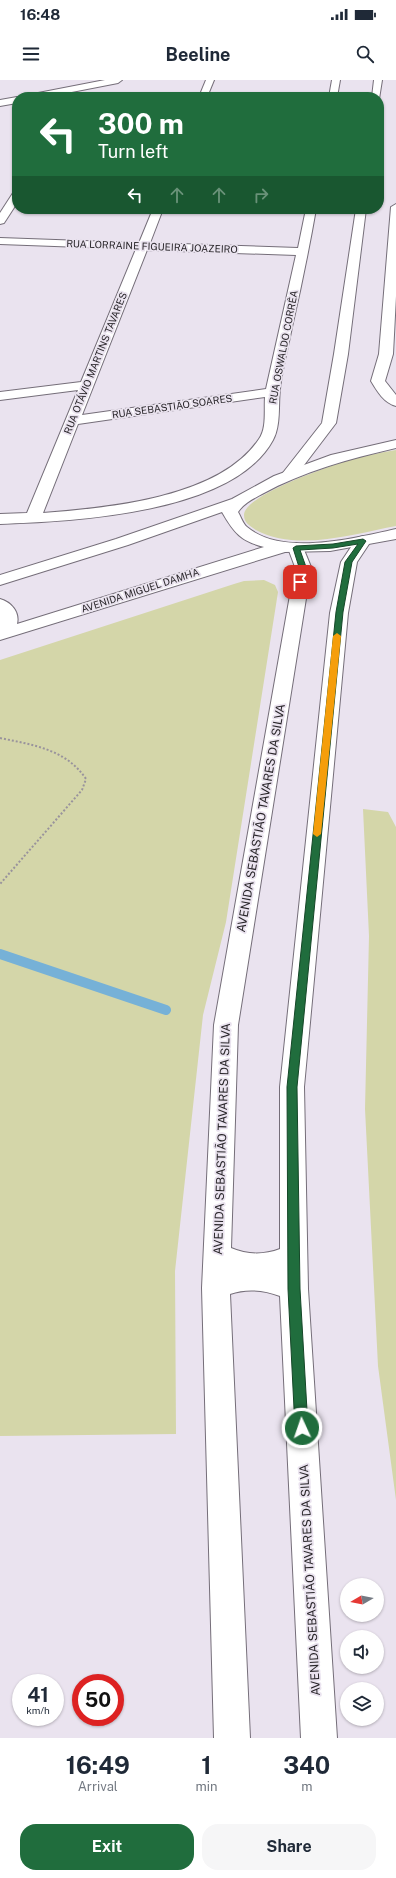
<!DOCTYPE html>
<meta charset="utf-8">
<style>
body{margin:0;font-family:"Public Sans",sans-serif;background:#f6f6f7;color:#1f2937;height:100vh;display:flex;flex-direction:column;font-size:15px;white-space:nowrap}
*{box-sizing:border-box;margin:0}
p{font-size:13px;color:#747a83}
.icon{flex:none;width:22px;height:22px;fill:none;stroke:currentColor;stroke-width:2;stroke-linecap:round;stroke-linejoin:round}
.map{position:relative;height:1658px;overflow:hidden}
.side{display:flex;flex-direction:column;background:#fff;flex:1}
.side>*{flex:none}
.banner{position:absolute;left:12px;top:12px;width:372px;height:122px;border-radius:16px;box-shadow:0 1px 3px #0004;background:#206d3d;color:#fff;overflow:hidden}
.needle{width:26px;rotate:260deg}
.tools{position:absolute;left:340px;top:1498px;display:grid;gap:8px}
.tools a{display:grid;place-items:center;width:44px;height:44px;border-radius:50%;background:#fff;box-shadow:0 1px 3px #0004;font-size:20px}
.speed{position:absolute;left:12px;top:1594px;display:flex;gap:8px;font-size:20px;font-weight:700;text-align:center}
.speed>*{display:grid;place-content:center;width:52px;height:52px;border-radius:50%;background:#fff;box-shadow:0 1px 3px #0004;line-height:1}
.speed small{font-size:10px;font-weight:400}
.speed .limit{border:6px solid #d22;background:#fff;color:#111}
.pin{position:absolute;display:grid;place-items:center;width:34px;height:34px;color:#fff;margin:-17px;border-radius:8px;box-shadow:0 2px 6px #0006}
.me{position:absolute;width:44px;margin:-22px;rotate:357deg;stroke-linejoin:round;filter:drop-shadow(0 0 3px #0008)}
.turn{display:flex;align-items:center;gap:14px;height:84px;padding:0 20px;font-size:18px}
.turn .icon{width:52px;height:52px;stroke-width:2.5}
.turn b{display:block;font-size:28px;line-height:34px}
.lanes{display:flex;align-items:center;height:38px;padding:0 20px;background:#0003;justify-content:center;gap:20px;direction:ltr}
.lanes .off{opacity:.35}
.eta{display:flex;justify-content:space-evenly;align-items:center;height:68px;text-align:center}
.eta b{font-size:24px;font-weight:700;line-height:28px}
.cta{display:flex;gap:8px;margin-top:auto;padding:8px 20px}
.cta a{flex:1;height:46px;border-radius:16px;background:#206d3d;color:#fff;font-size:16px;font-weight:700;line-height:46px;text-align:center}
.cta a+a{background:#f6f6f7;color:#1f2937}
.status{display:flex;justify-content:space-between;align-items:center;height:28px;padding:0 20px;background:#fff;direction:ltr}
.status svg{height:11px;fill:currentColor}
header{display:flex;justify-content:space-between;align-items:center;height:52px;padding:0 20px;background:#fff;font-size:18px;font-weight:700}
.map>svg:first-child{display:block}
</style>
<div class="status"><b>16:48</b><svg viewBox="0 0 49 12"><path d="M0 12V9h3v3zM5 12V6h3v6zM10 12V3h3v9zM15 12V0h3v12zM26 1h20v11H26zM47 4h2v5h-2z"/></svg></div>
<header><svg class="icon" aria-label="menu" viewBox="0 0 24 24"><path d="M4 6h16M4 12h16M4 18h16"/></svg>Beeline<svg class="icon" aria-label="search" viewBox="0 0 24 24"><circle cx="10" cy="10" r="6"/><path d="M15 15l6 6"/></svg></header>
<div class="map">
<svg width="396" height="1658" viewBox="0 0 396 1658">
<rect width="100%" height="100%" fill="#eae3ef"/>
<g fill="#d4d6a9">
<path d="M396 370V446C353 454 297 472 256 450 250 446 244 443 244 435 244 416 322 389 340 383 358 377 377 373 396 370Z"/>
<polygon points="264,500 275,505 278,512 226,842 203,935 175,1191 176,1354 0,1356 0,580 234,504 244,501"/>
<polygon points="363,729 388,732 396,747 396,1420 378,1286 365,1029 369,856"/>
</g>
<g fill="none" stroke-linecap="round" stroke-linejoin="round">
<polyline stroke="#76b1d7" stroke-width="10" points="0,874 166,930"/>
<g stroke="#756e79" stroke-width="2">
<g id="street">
<polygon points="105,0 122,0 118,3 46,17 29,17 33,14"/>
<polygon points="206,0 214,0 207,17 199,17"/>
<polygon points="332,0 340,0 337,17 329,17"/>
<polygon points="17,17 17,23 0,26 0,20"/>
<polygon points="17,112 17,123 4,143 0,144 0,133 13,113"/>
<path d="M153 129H163L150 163 298 168 306 129H316C309 169 301 208 292 247 288 268 282 289 280 309 278 325 281 345 273 360 233 434 75 441 0 444V434L27 433 78 310 0 320V312L81 302 136 169 0 164V158L139 163ZM147 170 296 175 266 309 82 335ZM265 317C264 330 267 348 259 359 220 418 108 428 43 433L78 344Z"/>
</g>
</g>
<g stroke="#756e79" stroke-width="2">
<g id="secondary">
<polygon points="374,0 382,0 379,19 379,17 372,17"/>
<path d="M396 124V216L393 274 385 301 396 315V326C384 323 377 311 371 301L379 274 391 127Z"/>
<polygon points="356,129 366,129 348,274 336,343 295,397 285,397 282,394 322,343 334,274"/>
<path d="M363 456 369 458 371 461 357 482 348 533 304 1007 308 1209 337 1658H301L280 1216C264 1210 247 1208 230 1214L250 1658H214L202 1208 214 945 295 487 288 468 290 465 296 463 302 465 311 487 238 945 231 1168C247 1175 264 1175 280 1169V1007L330 533 341 482 357 458Z"/>
</g>
</g>
<g stroke="#756e79" stroke-width="2">
<path id="primary" d="M396 360V368C349 379 304 391 262 414 253 419 244 423 238 432 241 437 243 444 247 447 282 477 355 458 396 449V459L330 471 285 472 0 560V519C11 522 20 532 17 544L264 467C241 461 234 453 222 432L128 465 0 505V495L116 459 232 419 274 396 331 375Z"/>
</g>
<path stroke="#99939c" stroke-width="2" stroke-dasharray="2 2" stroke-linecap="butt" d="M0 658C33 665 66 669 86 699L82 710 0 804"/>
<use href="#street" fill="#fff" fill-rule="evenodd"/>
<use href="#secondary" fill="#fff" fill-rule="evenodd"/>
<use href="#primary" fill="#fff" fill-rule="evenodd"/>
</g>
<polygon fill="#206d3d" stroke="#154728" points="363,459 366,461 352,482 343,532 297,1007 300,1209 308,1348 306,1352 302,1354 297,1352 295,1348 288,1209 287,1007 336,532 345,482 358,464 333,468 300,470 306,487 304,502 300,505 297,502 299,487 293,468 296,466 333,464"/>
<polygon fill="#f59e0b" points="337,553 341,556 321,754 317,757 313,754 333,556"/>
<g text-anchor="middle" stroke-width="3.5" stroke-linejoin="round" paint-order="stroke">
<g font-size="10" fill="#29262a" stroke="#eae3ef">
<text transform="translate(152 166) rotate(2)" y="4">RUA LORRAINE FIGUEIRA JOAZEIRO</text>
<text transform="translate(283 267) rotate(-79)" y="4">RUA OSWALDO CORRÊA</text>
<text transform="translate(95 283) rotate(-68)" y="4">RUA OTÁVIO MARTINS TAVARES</text>
<text transform="translate(172 326) rotate(-8)" y="4">RUA SEBASTIÃO SOARES</text>
<text transform="translate(140 510) rotate(-18)" y="4">AVENIDA MIGUEL DAMHA</text>
</g>
<g font-size="12" fill="#29262a" stroke="#eae3ef">
<text transform="translate(261 738) rotate(-80)" y="4">AVENIDA SEBASTIÃO TAVARES DA SILVA</text>
<text transform="translate(222 1059) rotate(-88)" y="4">AVENIDA SEBASTIÃO TAVARES DA SILVA</text>
<text transform="translate(310 1500) rotate(-93)" y="4">AVENIDA SEBASTIÃO TAVARES DA SILVA</text>
</g>
</g>
</svg>
<div class="tools">
<a><svg class="needle" viewBox="-14 -14 28 28"><path d="M0-13l5 13h-10z" fill="#e53935"/><path d="M0 13l5-13h-10z" fill="#747a83"/></svg></a>
<a><svg class="icon" aria-label="sound" viewBox="0 0 24 24"><path d="M4 9h4l5-4v14l-5-4H4zM17 9q2 3 0 6"/></svg></a>
<a><svg class="icon" aria-label="layers" viewBox="0 0 24 24"><path d="M12 4l9 5-9 5-9-5zM3 14l9 5 9-5"/></svg></a>
</div>
<div class="speed"><div>41<small>km/h</small></div><div class="limit">50</div></div>
<div class="pin" style="left:300px;top:502px;background:#d93025"><svg class="icon" aria-label="arrive" viewBox="0 0 24 24"><path d="M6 21V4h12l-3 4 3 4H6"/></svg></div>
<svg class="me" style="left:302px;top:1348px" viewBox="-20 -20 40 40"><circle r="17" fill="#206d3d" stroke="#fff" stroke-width="3"/><path d="M0-11L8 9 0 5-8 9z" fill="#fff"/></svg>
<div class="banner">
<div class="turn"><svg class="icon" aria-label="left" viewBox="0 0 24 24"><path d="M17 20v-9H6M10 6l-5 5 5 5"/></svg><div><b>300 m</b>Turn left</div></div>
<div class="lanes"><svg class="icon" aria-label="left" viewBox="0 0 24 24"><path d="M17 20v-9H6M10 6l-5 5 5 5"/></svg><svg class="icon off" aria-label="ahead" viewBox="0 0 24 24"><path d="M12 20V5M6 11l6-6 6 6"/></svg><svg class="icon off" aria-label="ahead" viewBox="0 0 24 24"><path d="M12 20V5M6 11l6-6 6 6"/></svg><svg class="icon off" aria-label="right" viewBox="0 0 24 24"><path d="M7 20v-9h11M14 6l5 5-5 5"/></svg></div>
</div>
</div>
<section class="side">
<div class="eta">
<div><b>16:49</b><p>Arrival</p></div>
<div><b>1</b><p>min</p></div>
<div><b>340</b><p>m</p></div>
</div>
<div class="cta"><a>Exit</a><a>Share</a></div>
</section>
